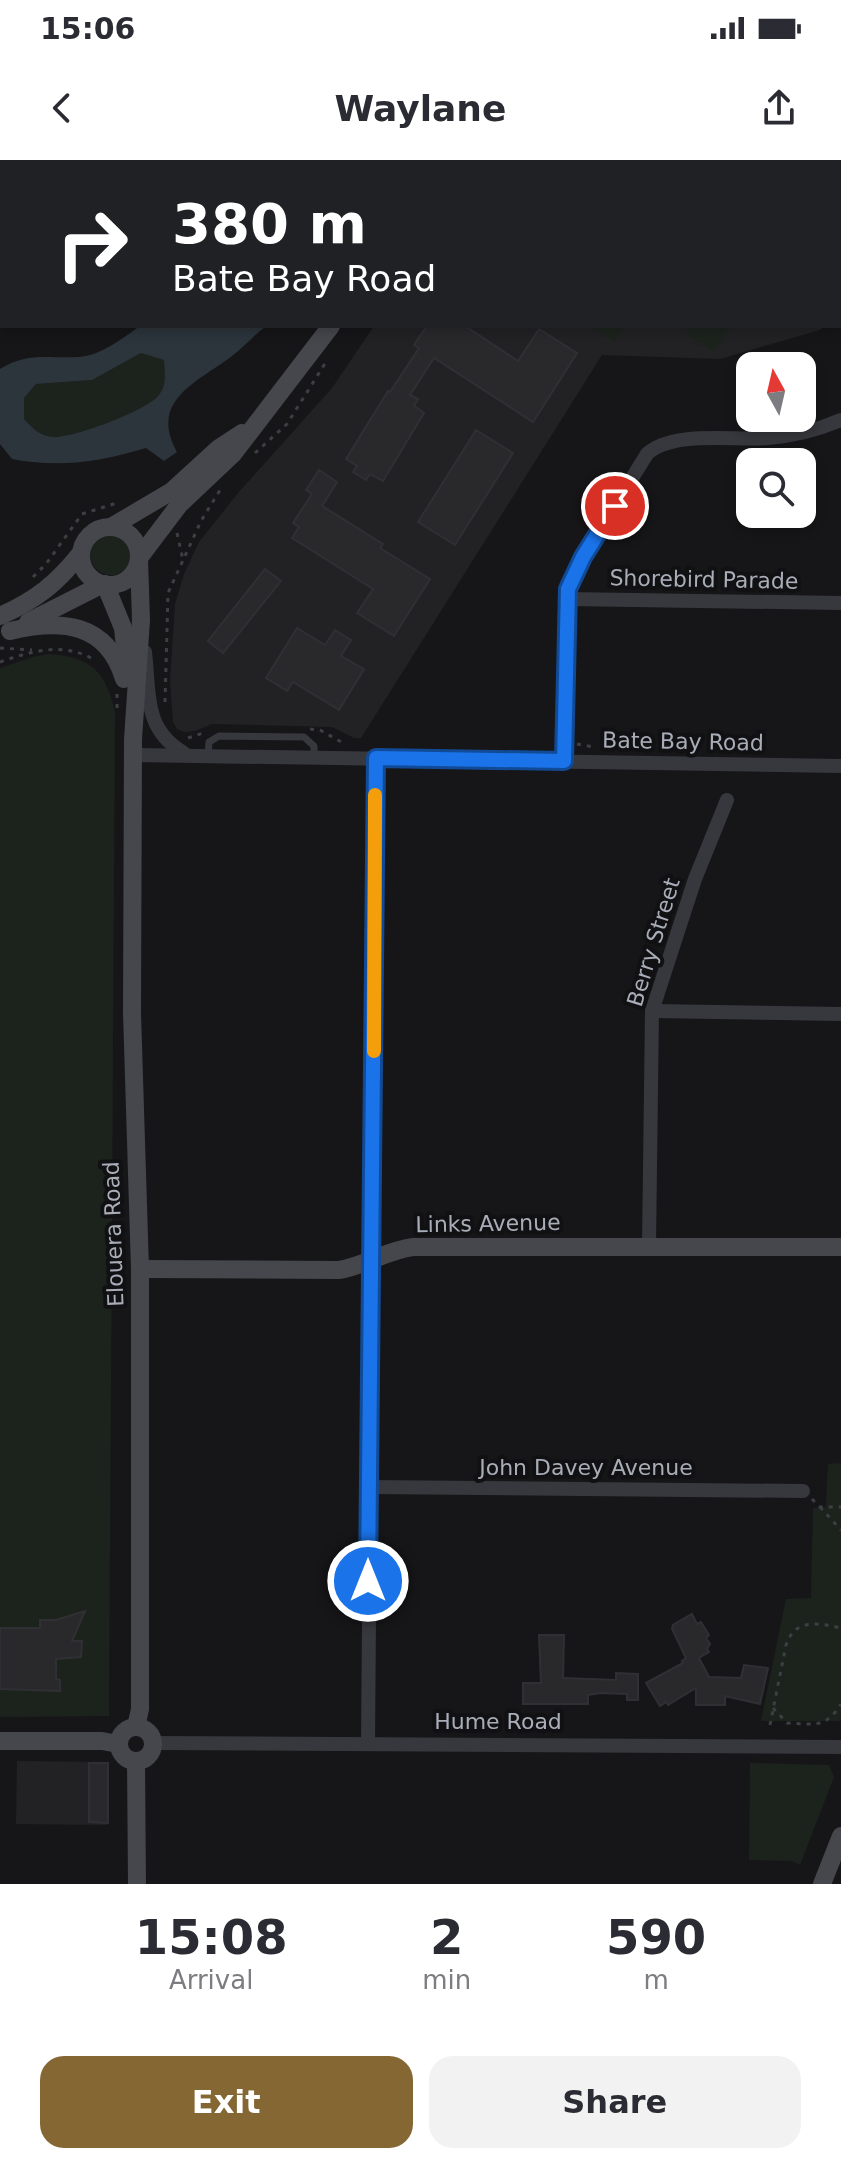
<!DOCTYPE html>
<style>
body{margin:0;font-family:"DejaVu Sans",sans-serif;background:#f2f2f3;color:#2b2b33;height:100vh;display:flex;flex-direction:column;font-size:30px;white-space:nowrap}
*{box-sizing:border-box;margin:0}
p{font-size:26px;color:#7c7c81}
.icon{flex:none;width:44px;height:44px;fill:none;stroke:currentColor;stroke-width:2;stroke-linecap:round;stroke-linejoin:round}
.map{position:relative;height:1724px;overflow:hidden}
.sheet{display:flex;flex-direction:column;background:#fff;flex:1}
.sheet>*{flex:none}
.top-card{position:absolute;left:0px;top:0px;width:842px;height:168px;box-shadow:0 4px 12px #0003;background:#202124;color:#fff;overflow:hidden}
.needle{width:52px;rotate:352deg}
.fabs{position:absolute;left:736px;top:192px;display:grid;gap:16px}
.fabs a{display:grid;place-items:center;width:80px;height:80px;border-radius:16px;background:#fff;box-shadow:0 4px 12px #0003;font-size:40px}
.pin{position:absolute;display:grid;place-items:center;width:68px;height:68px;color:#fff;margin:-34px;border:4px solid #fff;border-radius:50%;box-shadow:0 2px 8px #0007}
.me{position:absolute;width:88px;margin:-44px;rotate:0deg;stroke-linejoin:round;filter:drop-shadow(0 0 6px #0008)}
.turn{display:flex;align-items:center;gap:28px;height:168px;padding:0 40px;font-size:36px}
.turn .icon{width:104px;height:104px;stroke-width:2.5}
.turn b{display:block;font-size:56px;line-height:68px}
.eta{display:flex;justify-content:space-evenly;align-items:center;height:136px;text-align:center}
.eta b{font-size:48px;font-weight:800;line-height:56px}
.cta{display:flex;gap:16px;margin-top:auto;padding:16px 40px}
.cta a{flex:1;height:92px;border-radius:24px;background:#856733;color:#fff;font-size:32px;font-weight:800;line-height:92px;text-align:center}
.cta a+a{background:#f2f2f3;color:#2b2b33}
.status{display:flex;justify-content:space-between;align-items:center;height:56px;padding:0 40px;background:#fff;direction:ltr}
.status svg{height:22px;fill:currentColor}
header{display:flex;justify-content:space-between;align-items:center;height:104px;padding:0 40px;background:#fff;font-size:36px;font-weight:800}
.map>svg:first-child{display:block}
</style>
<div class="status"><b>15:06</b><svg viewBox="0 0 49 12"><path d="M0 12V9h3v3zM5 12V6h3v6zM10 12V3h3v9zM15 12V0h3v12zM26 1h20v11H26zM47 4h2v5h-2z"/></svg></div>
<header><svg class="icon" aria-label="back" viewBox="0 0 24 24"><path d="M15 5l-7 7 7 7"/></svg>Waylane<svg class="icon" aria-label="share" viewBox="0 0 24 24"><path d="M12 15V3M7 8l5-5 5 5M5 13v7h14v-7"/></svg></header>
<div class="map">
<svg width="841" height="1724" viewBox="0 0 841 1724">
<rect width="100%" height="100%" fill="#161618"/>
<g fill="#222225">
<polygon points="374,166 825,166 820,170 720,199 602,195 361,578 354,578 332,567 212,564 195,571 184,572 177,569 173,562 170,520 175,444 184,414 199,382 238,333 332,228"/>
<polygon points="17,1601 108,1602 107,1665 16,1664"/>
</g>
<g fill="#1c231d">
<polygon points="553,0 726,0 552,2"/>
<polygon points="749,0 841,0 840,135 840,2 748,2"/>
<polygon points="589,166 625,166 615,182"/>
<polygon points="692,166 730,166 714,192 686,175"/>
<path d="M141 193 165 200C165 212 167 226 158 236 145 251 75 277 55 277 41 277 32 268 24 259V238L36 224 92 220Z"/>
<circle cx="111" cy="394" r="21"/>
<path d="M49 494C92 497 106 512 115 553L109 1556 0 1557V508L33 497Z"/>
<polygon points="841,1303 841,1561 761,1561 786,1439 811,1438 813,1348 826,1347 828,1304"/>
<polygon points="750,1603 829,1605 834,1617 800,1705 792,1701 749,1700"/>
</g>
<path fill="#2c353c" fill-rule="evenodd" d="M140 166H266C254 175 244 187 232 196 198 222 148 240 177 292L164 301 146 288C100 302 59 308 12 299L0 284V209C29 191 48 199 79 197 100 196 123 178 140 166ZM141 193 164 200C165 212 167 226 158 236 145 251 75 277 55 277 41 277 32 268 24 259V238L36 224 92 220Z"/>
<g fill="#29292c" stroke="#303034" stroke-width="2">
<polygon points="427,166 465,166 518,201 539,169 577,193 533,262 434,198 410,235 418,239 414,246 424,253 383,321 370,314 366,320 353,312 357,306 346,299 388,231 390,232 419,188 414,185"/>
<polygon points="476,270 513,293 455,385 418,362"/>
<polygon points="319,310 337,322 322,346 383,384 380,388 430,419 394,476 357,453 373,429 292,378 299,367 293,363 312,334 306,330"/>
<polygon points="265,409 281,421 223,493 208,481"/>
<polygon points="297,468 325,485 335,470 351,480 341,496 364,509 339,550 293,522 287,531 266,518"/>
<polygon points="85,1451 72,1481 82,1481 81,1497 56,1499 56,1519 60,1520 60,1531 0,1529 0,1468 40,1468 40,1460 56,1460"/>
<polygon points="692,1454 697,1464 701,1462 709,1475 706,1478 710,1484 707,1489 709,1492 699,1498 709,1517 741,1518 744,1505 768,1508 760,1544 725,1536 725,1545 696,1545 696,1528 668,1545 666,1542 660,1546 646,1523 683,1503 682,1501 686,1498 672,1469 673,1465"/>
<polygon points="539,1475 564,1475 563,1518 616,1520 616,1513 638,1514 638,1540 627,1540 627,1534 600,1533 588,1535 588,1544 523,1544 523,1523 541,1523"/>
<polygon points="89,1603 108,1603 108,1663 89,1662"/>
</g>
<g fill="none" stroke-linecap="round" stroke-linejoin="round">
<g stroke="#3d3f44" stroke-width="3" stroke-dasharray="4 6" stroke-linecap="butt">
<polyline points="255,293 287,264 326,202"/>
<polyline points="177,373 183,400"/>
<polyline points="33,417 46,404 82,354 120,342"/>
<polyline points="0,488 32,490"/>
<path d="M0 502C32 491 65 481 96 501"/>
<polyline points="117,534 117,550"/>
<polyline points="165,542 168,433 201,361 220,330"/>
<polyline points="310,569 320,570 343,583"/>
<polyline points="188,578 203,573"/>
<polyline points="577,584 593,587"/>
<polyline points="812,1339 820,1347 841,1347"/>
<polyline points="820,1347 841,1370"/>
<path d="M773 1548 787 1563C815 1564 825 1569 841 1544"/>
<path d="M770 1565 786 1485C795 1458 818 1463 841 1468"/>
</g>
<g stroke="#37383d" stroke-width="7">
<polyline points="487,2 489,0"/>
<polyline points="208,596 209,582 219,576 304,577 314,586 314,597"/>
</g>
<g stroke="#37383d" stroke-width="14">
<polyline points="567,439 841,443"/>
<path d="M145 492C150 534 143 569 184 593"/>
<polyline points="134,595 841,606"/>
<path d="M564 601 568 429 583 397 647 294C673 270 734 281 768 278 793 276 818 270 841 260"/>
<polyline points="652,851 841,854"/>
<polyline points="649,1086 652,851 695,719 727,640"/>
<polyline points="368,1327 803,1331"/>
<polyline points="154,1583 841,1587"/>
<polyline points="368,1583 376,598"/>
</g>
<g stroke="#45474d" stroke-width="18">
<polyline points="437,2 438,0"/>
<polyline points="111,367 172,331 219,288 242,273"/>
<circle cx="110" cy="396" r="29"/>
<polyline points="139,398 179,345 233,294 331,166"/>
<polyline points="105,424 123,468 128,516"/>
<path d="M0 456C36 440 56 424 81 393"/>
<polyline points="28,462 103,424"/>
<path d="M10 471C61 459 107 462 124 519"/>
<path d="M140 1109 339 1110C365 1106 387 1090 413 1087H841"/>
<circle cx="136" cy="1584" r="17"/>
<polyline points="136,1567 140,1549 140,1109 132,853 133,579 141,460 139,400"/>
<polyline points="0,1581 102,1581 118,1584"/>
<polyline points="136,1602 137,1724"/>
<polyline points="822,1724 841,1676"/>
</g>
</g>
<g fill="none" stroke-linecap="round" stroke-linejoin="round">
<g stroke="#114b97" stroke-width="20">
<polyline id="route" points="368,1421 376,598 564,601 568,429 583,397 615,346"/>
</g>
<use href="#route" stroke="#1a73e8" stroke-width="14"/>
<polyline stroke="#f59e0b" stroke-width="14" points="374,891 375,635"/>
</g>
<g text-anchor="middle" stroke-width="8" stroke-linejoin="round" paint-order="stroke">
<g font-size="22" fill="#a8adb8" stroke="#111113">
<text transform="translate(704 419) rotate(1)" y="8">Shorebird Parade</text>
<text transform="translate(683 581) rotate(1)" y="8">Bate Bay Road</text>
<text transform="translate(653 782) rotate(-73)" y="8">Berry Street</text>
<text transform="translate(488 1063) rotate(-1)" y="8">Links Avenue</text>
<text transform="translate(113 1074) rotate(-92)" y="8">Elouera Road</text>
<text x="586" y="1315">John Davey Avenue</text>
<text x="498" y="1569">Hume Road</text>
</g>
</g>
</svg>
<div class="fabs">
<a><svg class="needle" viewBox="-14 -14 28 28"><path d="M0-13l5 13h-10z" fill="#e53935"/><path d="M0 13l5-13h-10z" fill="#7c7c81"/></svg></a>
<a><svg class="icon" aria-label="search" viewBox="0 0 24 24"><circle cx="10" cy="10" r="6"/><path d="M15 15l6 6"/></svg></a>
</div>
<div class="pin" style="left:615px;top:346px;background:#d93025"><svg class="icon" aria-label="arrive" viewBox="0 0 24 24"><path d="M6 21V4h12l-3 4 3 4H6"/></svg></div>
<svg class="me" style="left:368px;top:1421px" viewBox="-20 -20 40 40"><circle r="17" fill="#1a73e8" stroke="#fff" stroke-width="3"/><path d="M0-11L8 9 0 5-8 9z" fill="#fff"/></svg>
<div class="top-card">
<div class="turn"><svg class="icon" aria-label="right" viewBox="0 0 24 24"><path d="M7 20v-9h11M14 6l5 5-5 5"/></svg><div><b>380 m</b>Bate Bay Road</div></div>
</div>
</div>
<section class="sheet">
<div class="eta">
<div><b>15:08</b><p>Arrival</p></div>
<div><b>2</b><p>min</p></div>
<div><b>590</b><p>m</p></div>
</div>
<div class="cta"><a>Exit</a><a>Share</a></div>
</section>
